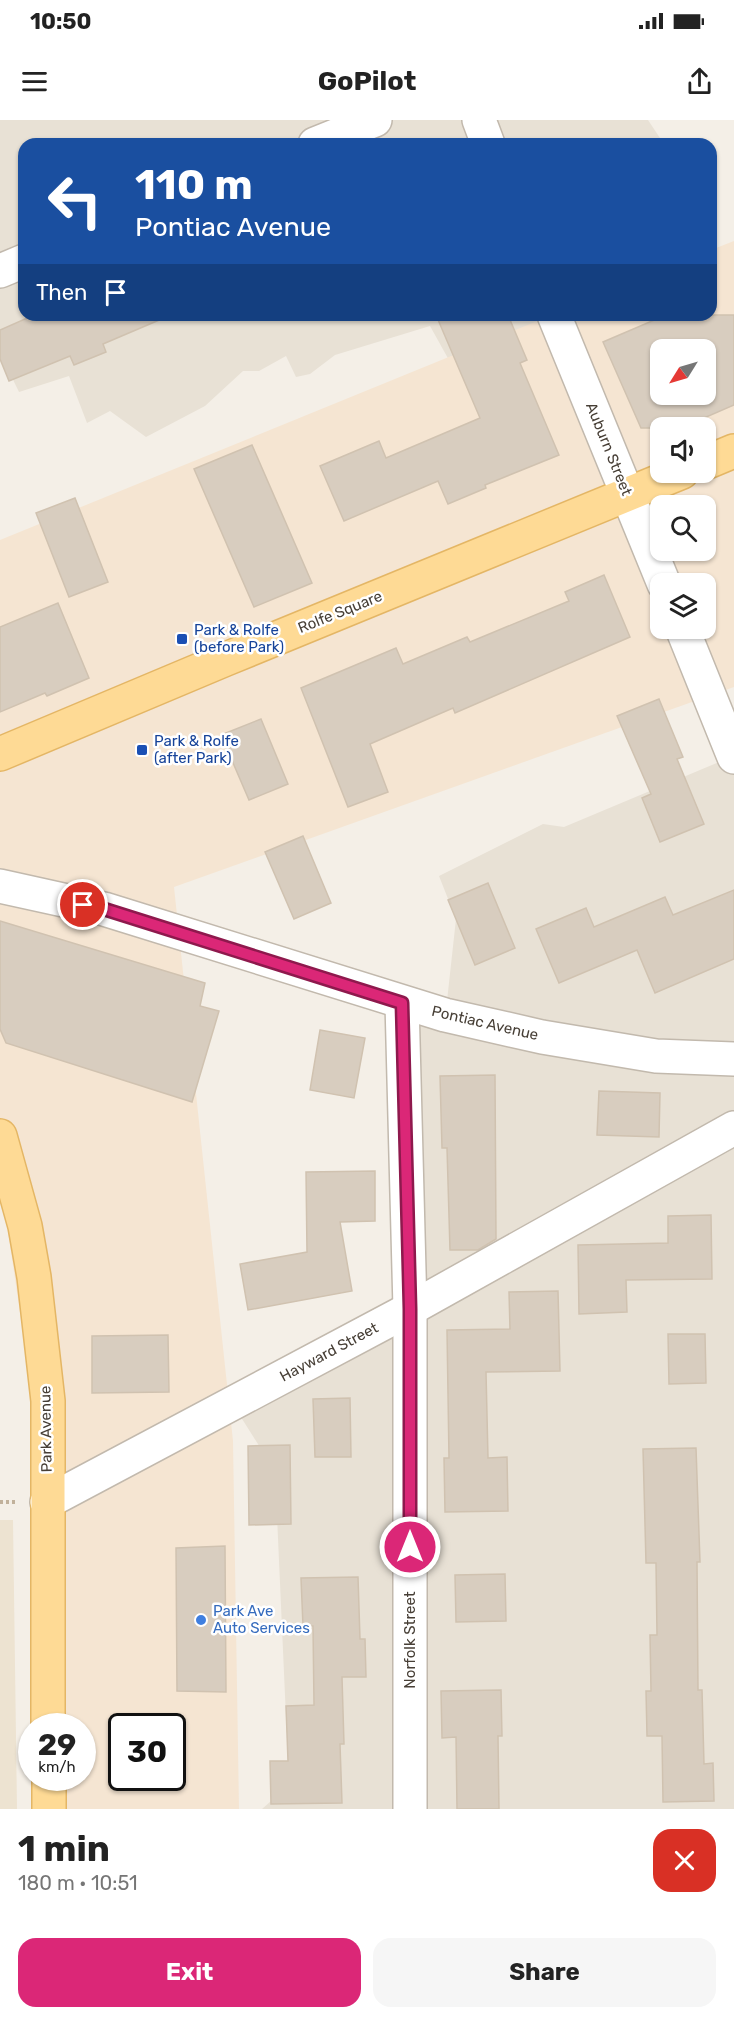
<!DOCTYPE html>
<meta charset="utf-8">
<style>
body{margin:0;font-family:Rubik,sans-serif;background:#f6f6f6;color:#222;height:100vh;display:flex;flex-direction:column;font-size:22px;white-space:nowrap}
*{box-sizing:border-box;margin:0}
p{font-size:20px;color:#767676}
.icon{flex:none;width:33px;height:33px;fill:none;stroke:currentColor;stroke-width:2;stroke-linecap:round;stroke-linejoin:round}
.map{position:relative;height:1689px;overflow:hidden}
.details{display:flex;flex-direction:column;background:#fff;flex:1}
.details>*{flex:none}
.top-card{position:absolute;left:18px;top:18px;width:699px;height:183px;border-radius:18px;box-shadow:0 2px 4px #0004;background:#1a4fa0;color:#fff;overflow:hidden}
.needle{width:39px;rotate:233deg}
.controls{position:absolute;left:650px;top:219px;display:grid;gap:12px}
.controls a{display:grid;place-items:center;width:66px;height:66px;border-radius:12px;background:#fff;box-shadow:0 2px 4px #0004;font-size:30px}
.speed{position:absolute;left:18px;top:1593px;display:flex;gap:12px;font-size:30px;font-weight:700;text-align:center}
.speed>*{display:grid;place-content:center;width:78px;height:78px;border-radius:50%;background:#fff;box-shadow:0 2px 4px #0004;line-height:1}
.speed small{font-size:15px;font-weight:400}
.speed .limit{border:3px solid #111;border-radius:9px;background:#fff;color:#111}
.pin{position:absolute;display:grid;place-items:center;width:51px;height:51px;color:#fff;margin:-26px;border:3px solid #fff;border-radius:50%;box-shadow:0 2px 6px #0007}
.me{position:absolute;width:66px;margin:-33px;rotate:0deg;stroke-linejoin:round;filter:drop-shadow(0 0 4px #0008)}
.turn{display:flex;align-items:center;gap:21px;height:126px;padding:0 18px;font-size:27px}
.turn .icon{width:78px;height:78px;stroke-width:2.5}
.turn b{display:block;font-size:42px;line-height:51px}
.then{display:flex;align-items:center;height:57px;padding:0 18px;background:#0003;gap:12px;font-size:22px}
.round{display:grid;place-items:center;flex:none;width:63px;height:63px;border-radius:18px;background:#f6f6f6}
.overview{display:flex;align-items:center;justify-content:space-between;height:102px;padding:0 18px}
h1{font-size:36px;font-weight:700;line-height:45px}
.action{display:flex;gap:12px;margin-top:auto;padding:12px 18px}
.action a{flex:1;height:69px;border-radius:18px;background:#db2777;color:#fff;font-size:24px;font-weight:700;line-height:69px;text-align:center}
.action a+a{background:#f6f6f6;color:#222}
.status{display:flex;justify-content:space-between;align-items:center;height:42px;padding:0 30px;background:#fff;direction:ltr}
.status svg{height:16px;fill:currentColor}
header{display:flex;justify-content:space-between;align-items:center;height:78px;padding:0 18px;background:#fff;font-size:27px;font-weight:700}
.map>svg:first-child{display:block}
</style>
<div class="status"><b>10:50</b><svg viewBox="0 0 49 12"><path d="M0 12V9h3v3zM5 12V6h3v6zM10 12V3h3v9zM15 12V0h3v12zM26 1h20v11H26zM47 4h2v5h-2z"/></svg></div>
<header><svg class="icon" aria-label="menu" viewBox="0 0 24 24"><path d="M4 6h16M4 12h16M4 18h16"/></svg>GoPilot<svg class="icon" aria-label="share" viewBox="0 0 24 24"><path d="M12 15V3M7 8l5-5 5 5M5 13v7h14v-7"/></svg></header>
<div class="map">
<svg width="734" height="1689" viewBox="0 0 734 1689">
<rect width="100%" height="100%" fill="#f4efe7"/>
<g fill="#e8e1d5">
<polygon points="0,0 648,0 664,24 24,24 24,195 557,195 474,285 430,206 335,235 310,254 296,257 286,236 259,251 243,251 205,286 146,317 110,291 87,303 69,256 19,272 0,233"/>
<polygon points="731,637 734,644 734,1689 262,1689 289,1665 275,1351 232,1283 407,1190 412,886 447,881 456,799 439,756 543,704 564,707"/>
</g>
<path fill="#f5e5d2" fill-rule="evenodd" d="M734 121V567L174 767 233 1321 239 1689H49V1658H82V1606H48L47 1374 0 1058V420L552 195H711V130ZM660 230H705V274H660ZM660 308H705V352H660ZM660 386H705V430H660ZM660 464H705V508H660ZM122 1606H172V1658H122Z"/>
<polygon fill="#ede3d1" points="0,1400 13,1400 17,1689 0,1689"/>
<g fill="#d8cdbf" stroke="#d0c2b0" stroke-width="1.5" fill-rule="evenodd">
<polygon points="34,195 171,195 103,224 106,232 74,245 70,236 9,261 0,239 0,210"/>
<polygon points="436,195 508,195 527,240 520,243 559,335 485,365 486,368 448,384 438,361 344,401 320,346 379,321 386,338 480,298"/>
<path d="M666 195H734V285L681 308H641L603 222ZM660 230H705V274H660Z"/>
<polygon points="252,325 312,463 254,487 194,349"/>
<polygon points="75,378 108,462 69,477 36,393"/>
<polygon points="604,455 630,517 455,593 453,588 370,624 388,672 348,687 301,568 396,528 403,544 467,517 470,522 569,481 565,472"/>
<polygon points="58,483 89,558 47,576 45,573 0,592 0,507"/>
<polygon points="659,579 683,637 677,639 704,704 660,722 642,678 651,674 617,596"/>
<polygon points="261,599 288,664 249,680 221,615"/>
<polygon points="303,716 331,783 294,799 265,732"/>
<polygon points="488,763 515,828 475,845 448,780"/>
<polygon points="734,770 734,839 655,873 637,830 559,863 536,809 586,788 594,807 665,777 673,795"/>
<polygon points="0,801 205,863 200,886 219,891 192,982 6,923 0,909"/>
<polygon points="320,910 365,918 354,978 310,970"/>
<polygon points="495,955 496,1119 478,1130 450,1130 447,1028 442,1028 440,956"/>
<polygon points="599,971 660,973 659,1017 597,1015"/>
<polygon points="375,1051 375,1101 340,1102 352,1171 248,1190 240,1144 307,1132 306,1052"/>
<polygon points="711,1095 712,1159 626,1160 627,1192 579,1194 578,1125 668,1123 668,1096"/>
<polygon points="558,1171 560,1251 486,1252 488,1338 507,1337 508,1391 445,1392 444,1338 449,1338 447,1210 510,1209 509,1172"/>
<polygon points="668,1214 705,1214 706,1263 669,1264"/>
<polygon points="168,1215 169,1272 92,1273 92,1216"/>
<polygon points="350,1278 351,1337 315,1337 313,1279"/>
<polygon points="290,1325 291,1404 249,1405 248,1326"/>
<polygon points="696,1328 700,1442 697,1442 698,1570 702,1570 704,1644 713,1643 714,1681 663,1682 662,1616 647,1616 646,1571 651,1571 650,1515 657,1515 656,1443 646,1443 643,1329"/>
<polygon points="225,1426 226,1572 177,1571 176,1428"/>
<polygon points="505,1454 506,1501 456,1502 455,1455"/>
<polygon points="358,1457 360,1519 365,1519 366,1557 342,1557 344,1624 340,1624 342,1683 271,1684 270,1641 288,1641 286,1586 314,1585 313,1506 303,1506 301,1458"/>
<polygon points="501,1570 502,1616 498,1616 499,1689 457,1689 456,1617 442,1618 441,1571"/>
</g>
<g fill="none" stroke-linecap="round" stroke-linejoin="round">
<g stroke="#c2b9ad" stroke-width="36">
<g id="minor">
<polyline points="479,0 488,24"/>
<polyline points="315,24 375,0"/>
<polyline points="0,151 24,141"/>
<polyline points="554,195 664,464"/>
<polyline points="682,508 734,637"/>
<polyline points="0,766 104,789 445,895 542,917 656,936 734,939"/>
<polyline points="402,883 410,1189 410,1689"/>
<polyline points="47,1382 410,1189 734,1008"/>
</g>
</g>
<g stroke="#e4b665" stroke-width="36">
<g id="major">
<polyline points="705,343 734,331"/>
<polyline points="0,634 226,539 682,352"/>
<polyline points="0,1016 25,1106 34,1157 48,1281 48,1606"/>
<polyline points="49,1658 49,1689"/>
</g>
</g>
<polyline stroke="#c1b19b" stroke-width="4" stroke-dasharray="3 3" stroke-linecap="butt" points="0,1382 16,1382"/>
<use href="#minor" stroke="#fff" stroke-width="33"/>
<use href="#major" stroke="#feda95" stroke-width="33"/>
</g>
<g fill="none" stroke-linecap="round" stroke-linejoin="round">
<g stroke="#8e194d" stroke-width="15">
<polyline id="route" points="83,785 104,789 402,883 410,1189 410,1427"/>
</g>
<use href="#route" stroke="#db2777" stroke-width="10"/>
</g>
<g fill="#1a4fb4" stroke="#fff" stroke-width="2">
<rect x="176" y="513" width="12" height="12" rx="3"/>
<rect x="136" y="624" width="12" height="12" rx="3"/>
</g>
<circle fill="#3f7fe0" stroke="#fff" stroke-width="2" cx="201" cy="1500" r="6"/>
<g text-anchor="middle" stroke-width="5" stroke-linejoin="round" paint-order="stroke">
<g font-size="15" fill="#473f36" stroke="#fff">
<text transform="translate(609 329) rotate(68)" y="5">Auburn Street</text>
<text transform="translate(340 492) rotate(-22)" y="5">Rolfe Square</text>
<text transform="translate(485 903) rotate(13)" y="5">Pontiac Avenue</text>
<text transform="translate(329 1232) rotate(-28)" y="5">Hayward Street</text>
<text transform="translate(46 1309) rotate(-91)" y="5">Park Avenue</text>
<text transform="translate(410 1520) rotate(-90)" y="5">Norfolk Street</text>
</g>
<g font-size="15" fill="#164399" stroke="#fff" text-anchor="start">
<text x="194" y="515">Park &amp; Rolfe<tspan x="194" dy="17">(before Park)</tspan></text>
<text x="154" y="626">Park &amp; Rolfe<tspan x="154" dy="17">(after Park)</tspan></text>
</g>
<g font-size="15" fill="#366cbe" stroke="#fff" text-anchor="start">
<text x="213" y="1496">Park Ave<tspan x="213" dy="17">Auto Services</tspan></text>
</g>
</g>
</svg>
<div class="controls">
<a><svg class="needle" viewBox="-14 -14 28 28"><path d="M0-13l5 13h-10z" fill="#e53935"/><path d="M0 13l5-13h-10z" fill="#767676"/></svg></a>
<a><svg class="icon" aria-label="sound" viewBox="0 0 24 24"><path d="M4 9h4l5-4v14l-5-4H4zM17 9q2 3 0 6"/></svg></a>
<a><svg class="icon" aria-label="search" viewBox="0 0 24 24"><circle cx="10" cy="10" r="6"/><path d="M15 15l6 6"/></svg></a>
<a><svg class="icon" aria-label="layers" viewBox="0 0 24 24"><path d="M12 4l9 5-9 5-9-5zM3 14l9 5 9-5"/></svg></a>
</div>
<div class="speed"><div>29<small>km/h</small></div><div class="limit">30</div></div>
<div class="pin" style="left:83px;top:785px;background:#d93025"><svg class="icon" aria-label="arrive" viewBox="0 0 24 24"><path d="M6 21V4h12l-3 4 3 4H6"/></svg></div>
<svg class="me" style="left:410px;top:1427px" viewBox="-20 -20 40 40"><circle r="17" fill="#db2777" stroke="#fff" stroke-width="3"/><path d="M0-11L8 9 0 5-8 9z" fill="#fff"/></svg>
<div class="top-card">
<div class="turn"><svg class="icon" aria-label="left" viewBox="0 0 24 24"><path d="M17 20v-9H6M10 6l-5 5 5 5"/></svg><div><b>110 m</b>Pontiac Avenue</div></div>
<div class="then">Then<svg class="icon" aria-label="arrive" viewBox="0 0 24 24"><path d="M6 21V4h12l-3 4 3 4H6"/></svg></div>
</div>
</div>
<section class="details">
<div class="overview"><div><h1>1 min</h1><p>180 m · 10:51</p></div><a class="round" style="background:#d93025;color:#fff"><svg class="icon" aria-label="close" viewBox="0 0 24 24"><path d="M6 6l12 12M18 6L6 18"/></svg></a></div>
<div class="action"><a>Exit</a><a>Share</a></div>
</section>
